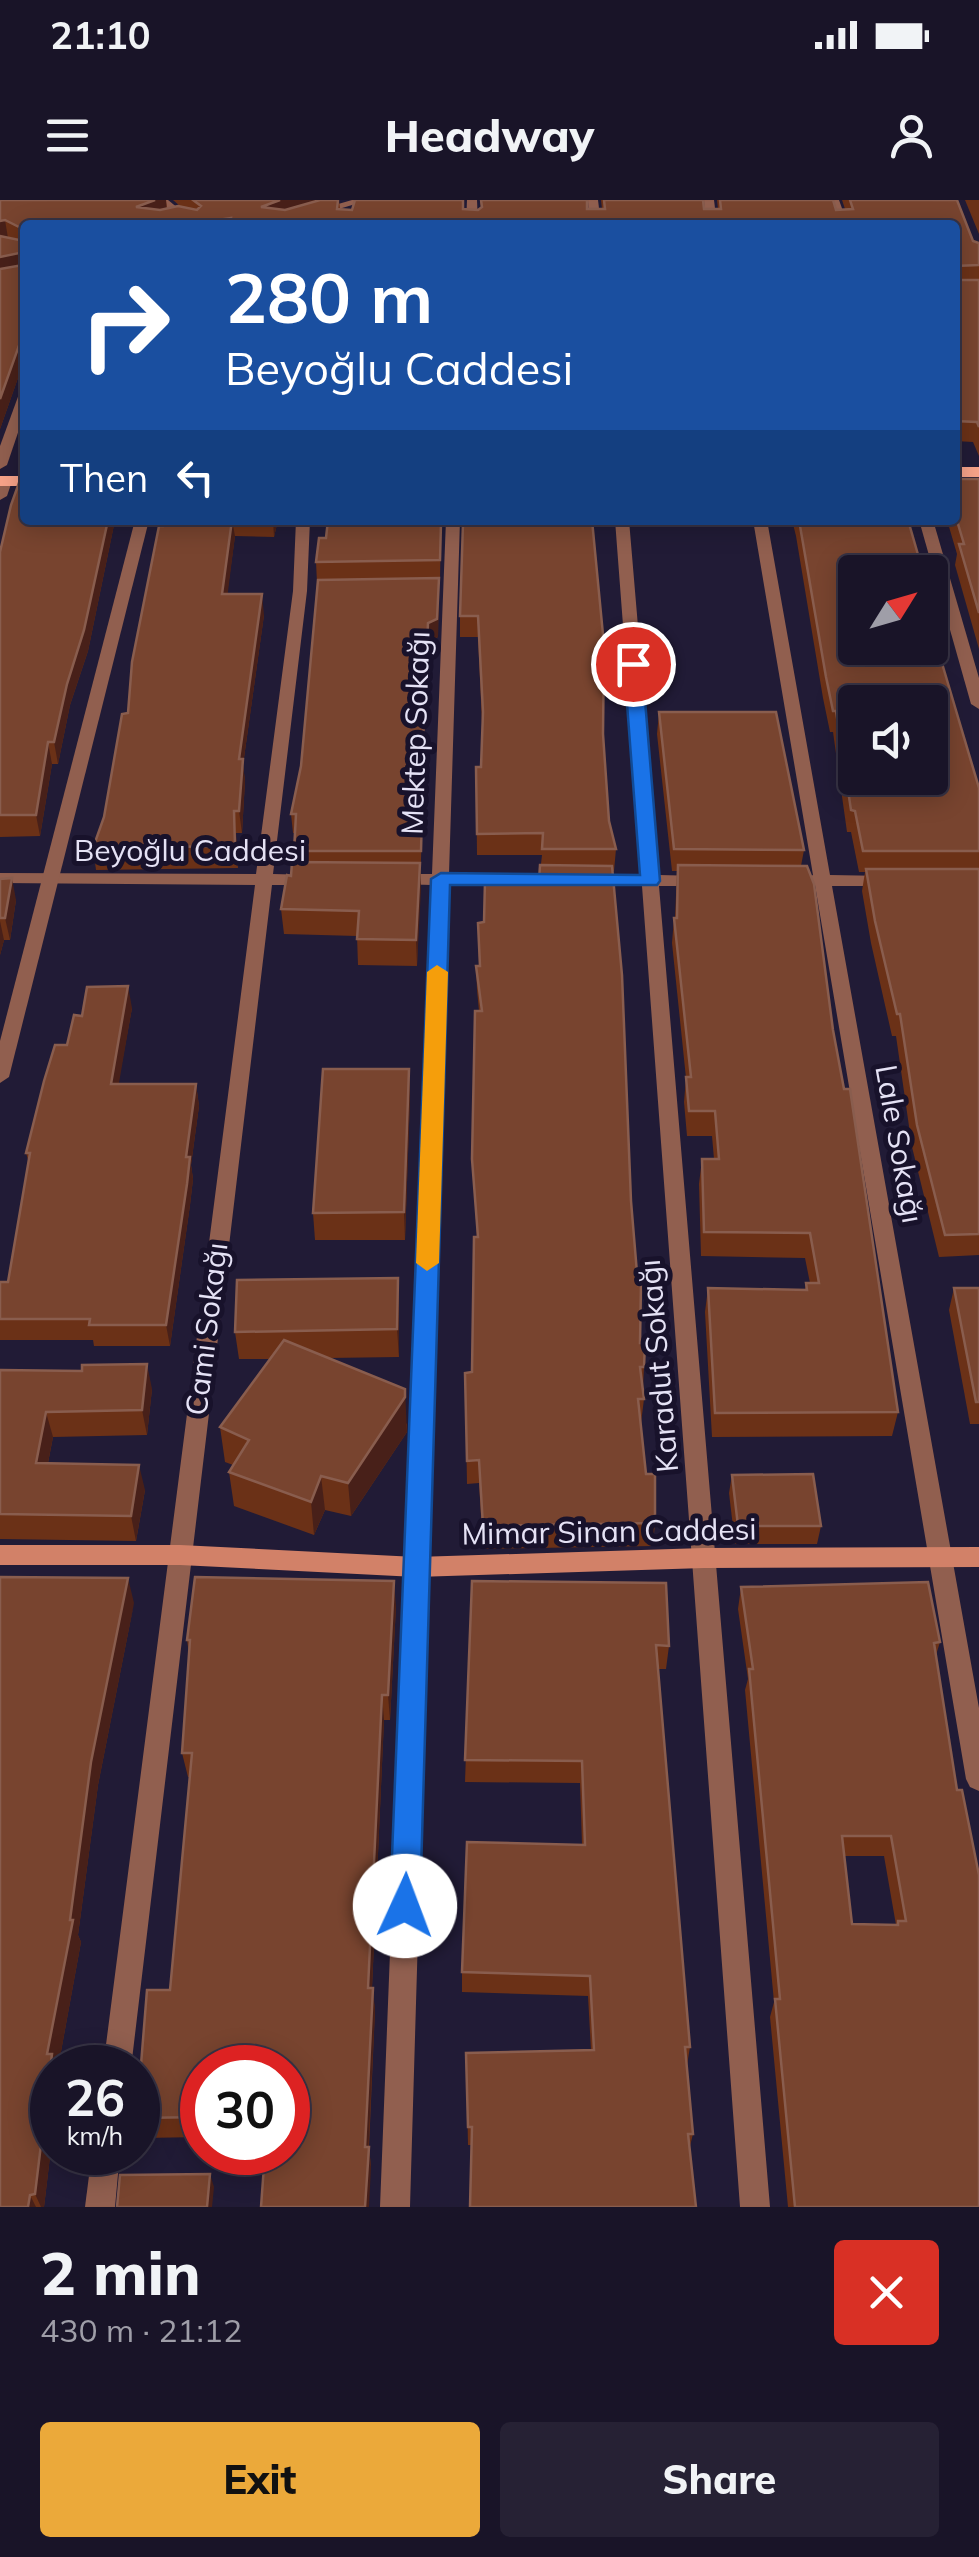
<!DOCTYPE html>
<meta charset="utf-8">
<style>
body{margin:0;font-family:Mulish,sans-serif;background:#262134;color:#f1f3f6;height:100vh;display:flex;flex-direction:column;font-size:38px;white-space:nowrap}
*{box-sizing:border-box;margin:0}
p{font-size:32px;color:#9f9ea8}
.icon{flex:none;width:55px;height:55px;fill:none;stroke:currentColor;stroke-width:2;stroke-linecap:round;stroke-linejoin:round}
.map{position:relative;height:2007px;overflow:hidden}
.panel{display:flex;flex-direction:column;background:#191428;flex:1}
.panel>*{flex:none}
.banner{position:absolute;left:20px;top:20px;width:940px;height:305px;border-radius:10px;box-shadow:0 5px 25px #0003,0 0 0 2px #373345;background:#1a4fa0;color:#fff;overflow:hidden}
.needle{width:65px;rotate:53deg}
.tools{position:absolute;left:838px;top:355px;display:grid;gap:20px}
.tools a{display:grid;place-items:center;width:110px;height:110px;border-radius:10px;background:#191428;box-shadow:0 5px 25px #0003,0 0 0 2px #373345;font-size:50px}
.speed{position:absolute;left:30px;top:1845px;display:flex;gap:20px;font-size:50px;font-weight:700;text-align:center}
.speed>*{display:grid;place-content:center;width:130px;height:130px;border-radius:50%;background:#191428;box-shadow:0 5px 25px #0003,0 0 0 2px #373345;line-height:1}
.speed small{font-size:25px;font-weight:400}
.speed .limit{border:15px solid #d22;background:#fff;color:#111}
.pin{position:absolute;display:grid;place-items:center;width:85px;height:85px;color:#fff;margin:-42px;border:5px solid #fff;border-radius:50%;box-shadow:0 2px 10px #0007}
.me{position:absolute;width:110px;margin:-55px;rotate:2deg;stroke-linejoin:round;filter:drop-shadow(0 0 8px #0008)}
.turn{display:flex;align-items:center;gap:35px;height:210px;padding:0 40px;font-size:45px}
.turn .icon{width:130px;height:130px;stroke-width:2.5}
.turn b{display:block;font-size:70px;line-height:85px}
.then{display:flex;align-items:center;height:95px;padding:0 40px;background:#0003;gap:20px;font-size:38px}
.round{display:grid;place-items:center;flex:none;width:105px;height:105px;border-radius:10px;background:#262134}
.headline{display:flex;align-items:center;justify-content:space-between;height:170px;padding:0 40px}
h1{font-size:60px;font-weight:800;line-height:75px}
.action{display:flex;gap:20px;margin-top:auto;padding:20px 40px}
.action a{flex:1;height:115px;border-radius:10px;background:#eba93a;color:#111;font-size:40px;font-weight:800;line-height:115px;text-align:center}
.action a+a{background:#262134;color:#f1f3f6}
.status{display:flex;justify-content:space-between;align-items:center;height:70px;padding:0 50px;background:#191428;direction:ltr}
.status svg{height:28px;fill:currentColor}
header{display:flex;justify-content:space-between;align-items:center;height:130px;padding:0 40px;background:#191428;font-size:45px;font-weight:800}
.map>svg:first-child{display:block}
</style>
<div class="status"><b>21:10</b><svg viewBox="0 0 49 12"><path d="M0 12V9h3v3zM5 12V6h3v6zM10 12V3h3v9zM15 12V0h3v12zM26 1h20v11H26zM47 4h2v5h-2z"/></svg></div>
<header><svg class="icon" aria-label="menu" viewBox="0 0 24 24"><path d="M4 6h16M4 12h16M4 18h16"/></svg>Headway<svg class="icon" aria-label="person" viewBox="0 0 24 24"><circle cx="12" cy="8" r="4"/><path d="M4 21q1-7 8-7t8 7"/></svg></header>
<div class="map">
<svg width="979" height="2007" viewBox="0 0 979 2007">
<rect width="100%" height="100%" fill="#211b36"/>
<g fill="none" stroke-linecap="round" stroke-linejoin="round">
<g fill="#915f4f" fill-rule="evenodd">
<polygon points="467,0 477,0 478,25 466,25"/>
<polygon points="588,0 598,0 601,25 589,25"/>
<polygon points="704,0 714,0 717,25 705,25"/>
<polygon points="829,0 839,0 848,25 836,25"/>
<polygon points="25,190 25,212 7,265 0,269 0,246 19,194"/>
<polygon points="5,277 12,281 7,296 0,300 0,279"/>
<polygon points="296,320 310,320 307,391 273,674 312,675 321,680 312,685 272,685 131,1868 103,1868 255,685 0,683 0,673 256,674 293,391"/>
<polygon points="446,320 460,320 449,674 642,675 615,320 629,320 659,675 702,676 711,681 702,686 659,686 770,2007 740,2007 642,686 449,685 410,2007 380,2007 432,685 396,684 387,679 396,674 432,674"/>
<polygon points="753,320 767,320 830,675 887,676 896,681 887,686 832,686 979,1508 979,1591 970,1587 966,1579 815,685 802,680 813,675"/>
<polygon points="919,320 933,320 979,478 979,509 971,504"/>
<polygon points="92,1952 120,1952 115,2007 85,2007"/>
</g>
<g fill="#915f4f" fill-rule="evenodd">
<polygon points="156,0 168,0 199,25 186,25"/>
<polygon points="352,0 369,0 285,25 266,25"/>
<polygon points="135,320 149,320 9,877 0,883 0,841"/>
</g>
<polygon fill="#d28168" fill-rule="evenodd" points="0,1345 180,1345 416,1357 704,1348 979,1347 979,1367 704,1368 416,1377 180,1365 0,1365"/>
<g fill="#f7a389" fill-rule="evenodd">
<rect x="955" y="267" width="24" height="10"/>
<rect x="0" y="276" width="25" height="10"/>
</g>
</g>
<g fill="#6b3117" fill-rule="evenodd">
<polygon points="0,0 166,0 167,9 181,7 173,0 339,0 340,9 352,10 478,10 481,8 480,0 587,0 587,9 602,9 601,0 703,0 704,9 718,9 717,0 833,0 836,10 845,9 842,0 957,0 973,41 979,43 979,256 973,242 955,241 955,25 25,25 25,158 0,229"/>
<polygon points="965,0 979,0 979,34"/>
<polygon points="955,279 979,279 979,449 955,365 957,354 947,320 955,320"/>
<polygon points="25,320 115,320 88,451 70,505 58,564 52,564 40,636 0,637 0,352"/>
<polygon points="165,320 278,320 274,337 235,336 227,394 264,415 243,565 245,581 242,633 236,633 238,668 96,670 93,648 104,617 128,513"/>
<polygon points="592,320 603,534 609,621 616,649 614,671 613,671 631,1001 640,1143 644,1167 643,1188 644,1199 641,1223 646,1274 655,1323 653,1346 483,1349 479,1283 467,1284 465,1173 472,1172 477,1037 472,959 479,811 477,790 476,766 479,766 478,723 484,722 539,681 542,655 477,655 476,567 481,567 482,523 478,437 460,437 460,416"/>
<polygon points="792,320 908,320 855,372 930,414 939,443 938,449 979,588 979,1055 939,1057 912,947 896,836 892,836 871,743 862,691 865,672 859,672 851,632 847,632 833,532 830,532 823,498 796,336"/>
<polygon points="434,323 441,323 440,380 439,380 438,437 429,441 423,557 426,632 422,632 417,766 358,765 357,736 284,734 281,709 295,662 295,633 293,633 291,614 301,566 317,383 316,362 326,338"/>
<polygon points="659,512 804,650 801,666 833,830 898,1212 892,1236 712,1237 705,1112 708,1088 805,1090 806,1083 810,1083 805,1058 701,1056 699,984 702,959 714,959 712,936 687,936 684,902 686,878 672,743 674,718 675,718 677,671 672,671 657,534"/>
<polygon points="0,679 16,700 10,740 4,740 0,755"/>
<polygon points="132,808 118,884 196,884 199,906 191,965 193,979 190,1005 170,1146 94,1146 93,1140 0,1140 0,1084 8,1082 29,963 26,953 67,845 82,816"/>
<polygon points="409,869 410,897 405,1040 315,1040 313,1013"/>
<polygon points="398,1078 399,1157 328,1158 407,1224 407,1232 351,1316 325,1310 314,1335 234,1306 229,1272 233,1265 225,1262 220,1227 270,1159 239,1159 235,1132"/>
<polygon points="954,1088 979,1088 979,1224 970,1224 949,1110"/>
<polygon points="0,1170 152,1189 147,1235 53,1237 48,1263 145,1290 136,1341 0,1339"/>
<polygon points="732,1275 821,1326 817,1344 735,1344 729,1293"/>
<polygon points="472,1381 669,1446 666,1469 658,1469 690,1847 687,1865 693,1934 689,1950 468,1945 466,1853 591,1850 588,1796 462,1792 462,1772 582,1645 580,1583 465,1582"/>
<path d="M741 1387 940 1442 936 1455 979 2007H788L770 1817 774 1802 745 1490 748 1479 738 1409ZM844 1656H884L896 1725 852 1724Z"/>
<polygon points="134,1403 98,1585 78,1735 81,1742 58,1868 52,1868 52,1940 44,2007 0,2007"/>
<polygon points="396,1406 390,1520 384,1520 372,1788 375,1810 369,1947 371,1967 288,1868 202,1868 202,1937 143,1938 138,1922 138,1902 170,1790 190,1577 188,1577 182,1553 189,1454 187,1440"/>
</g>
<g fill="#482019">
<polygon points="155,0 166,0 167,14 136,7"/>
<polygon points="280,0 331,0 264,25 261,7"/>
<polygon points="231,18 232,25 185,25"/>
<polygon points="5,20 8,38 0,41 0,21"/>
<polygon points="24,52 25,71 0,76 0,57"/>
<polygon points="22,137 25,158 0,229 0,199"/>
<polygon points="108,320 115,320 88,451 70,505 58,564 54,542 67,484"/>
<polygon points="232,320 235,336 225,415 222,394"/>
<polygon points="273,320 278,320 274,337"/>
<polygon points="439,378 438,437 429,441 423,559 428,423"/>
<polygon points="262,394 264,415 243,565 245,581 242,633 239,611 239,559"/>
<polygon points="48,542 52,564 40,636 36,615"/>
<polygon points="420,663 421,689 417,766 416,740"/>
<polygon points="12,678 16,700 10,740 5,718"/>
<polygon points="0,721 4,740 0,755"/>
<polygon points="128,786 132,808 115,906 111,884"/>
<polygon points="409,869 410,897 405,1040 404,1012"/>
<polygon points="196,884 199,906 191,965 193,979 190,1005 170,1146 166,1125"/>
<polygon points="398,1078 399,1105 399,1157 397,1129"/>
<polygon points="147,1164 152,1189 147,1235 142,1210"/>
<polygon points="405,1189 407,1232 351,1316 348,1283"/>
<polygon points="46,1212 53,1237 43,1288 36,1263"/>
<polygon points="139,1265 145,1290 136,1341 131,1316"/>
<polygon points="321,1276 325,1310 314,1335 311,1302"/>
<polygon points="128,1378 134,1403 98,1585 78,1735 81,1742 58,1868 52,1868 52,1940 44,2007 41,2007 35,1994 47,1854 70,1720 91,1562"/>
<polygon points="394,1381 396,1406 390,1520 388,1495"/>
<polygon points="382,1495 384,1520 371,1809 368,1788"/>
<polygon points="373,1788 375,1810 368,1956 369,1947 371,1967 369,2007 365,2007 365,1947"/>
<polygon points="210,1974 214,1987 212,2007 207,2007"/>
<polygon points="30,1995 36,2007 28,2007"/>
</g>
<g fill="#78442f" stroke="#895d4e" stroke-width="2.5" fill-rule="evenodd">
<polygon points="0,0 155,0 136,7 160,10 178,6 197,10 201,6 193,0 280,0 261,7 285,10 320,0 338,0 337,9 352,10 355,0 463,0 463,9 478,10 482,7 481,0 587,0 587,9 605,9 604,0 703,0 704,9 721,9 720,0 833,0 836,10 853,9 850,0 957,0 973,41 979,43 979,65 955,66 955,70 955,25 230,25 231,18 185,25 25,25 25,30 5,20 0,21"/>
<polygon points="25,35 25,138 22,137 0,199 0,69 23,65 24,52 0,57 0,36 24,41"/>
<polygon points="955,77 958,80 979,80 979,227 977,222 955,221"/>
<polygon points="25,266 25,320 108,320 84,430 67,484 54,542 48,542 36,615 0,615 0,352 11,305"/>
<polygon points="955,279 979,279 979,413 959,344 964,344 955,314"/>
<polygon points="165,320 232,320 222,394 262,394 239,559 243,559 239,611 234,611 235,646 93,648 104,617 122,514 128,513 132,462 159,326 163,326"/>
<polygon points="328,320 434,320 434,323 441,323 440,360 316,362 319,338 326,338"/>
<polygon points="480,320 592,320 604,445 603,534 609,621 616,649 542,649 543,633 477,634 476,567 481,567 483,512 478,416 460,416 463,323 480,323"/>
<path d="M799 320H908L923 372H855V448H930V414L939 443H936L979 588V651H863L855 611 851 610 836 511H833L826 477ZM855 502H930V578H855Z"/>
<polygon points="439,378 437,419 428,423 423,540 425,613 422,613 421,651 294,651 296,614 291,614 301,566 318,380"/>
<polygon points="659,512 776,512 804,650 674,649"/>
<polygon points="292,662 420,663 416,740 357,739 359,711 281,709 287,675 291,676"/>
<polygon points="540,665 612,666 622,775 631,1001 638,1085 641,1085 640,1143 645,1143 644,1167 640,1167 644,1199 638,1199 646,1274 655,1274 655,1323 483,1326 479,1260 467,1261 465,1173 472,1172 474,1037 478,1037 472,959 475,811 482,811 476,766 480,766 478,723 484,722 485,681 539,681"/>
<polygon points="678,665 807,666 814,684 833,830 844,889 850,889 898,1212 715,1213 708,1088 807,1090 806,1083 819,1083 810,1033 704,1032 702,959 719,959 715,911 689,911 686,877 691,877 674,718 677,718"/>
<polygon points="866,669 979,669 979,1034 945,1035 917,925 900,814 897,814 875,721"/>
<polygon points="12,678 5,718 0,718 0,679"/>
<polygon points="128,786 111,884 196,884 186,957 190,957 187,984 166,1125 89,1125 90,1119 0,1119 0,1082 8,1082 30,953 26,953 44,881 55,845 67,845 74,815 82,816 87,787"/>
<polygon points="323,869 409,869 404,1012 313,1013"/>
<polygon points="398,1078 397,1129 235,1132 237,1080"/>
<polygon points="954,1088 979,1088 979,1202 976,1202"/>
<polygon points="284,1140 405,1189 405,1197 348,1283 321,1276 311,1302 229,1272 249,1240 220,1227"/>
<polygon points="147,1164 142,1210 46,1212 36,1263 139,1265 131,1316 0,1314 0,1170 82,1171 82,1165"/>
<polygon points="813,1274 821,1326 738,1326 732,1275"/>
<polygon points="0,1377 128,1378 91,1562 70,1720 73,1720 47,1854 52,1854 35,1994 30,1995 28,2007 0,2007"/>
<polygon points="195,1377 394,1381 388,1495 382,1495 368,1788 373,1788 365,1947 369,1947 365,2007 261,2007 265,1952 288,1952 288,1868 202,1868 202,1917 138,1918 138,1902 147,1790 170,1790 192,1553 182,1553 190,1440 187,1440"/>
<polygon points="472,1381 666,1383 669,1446 656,1445 690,1847 685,1847 693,1934 688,1934 696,2007 470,2007 472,1927 468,1927 466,1853 594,1850 590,1776 462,1772 467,1642 585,1645 582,1561 465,1560"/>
<path d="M928 1382 940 1442 934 1443 957 1590H962L979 1675V2007H795L775 1799H780L749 1469H753L741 1387ZM842 1636H891L906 1721H898V1725L852 1724Z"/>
<polygon points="210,1974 207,2007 117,2007 120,1975"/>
</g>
<polygon fill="#1a73e8" stroke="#114b97" stroke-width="2.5" points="633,459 642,464 660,681 657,685 450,685 420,1706 416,1716 405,1720 395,1716 390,1706 431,679 441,673 640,675 624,464"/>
<polygon fill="#f59e0b" points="437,765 448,772 439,1063 427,1071 416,1063 427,772"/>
<g text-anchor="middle" stroke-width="10" stroke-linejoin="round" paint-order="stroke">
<g font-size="30" fill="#e5e2f5" stroke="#18122b">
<text transform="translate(416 533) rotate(-88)" y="10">Mektep Sokağı</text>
<text x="190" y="661">Beyoğlu Caddesi</text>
<text transform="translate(899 944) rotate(80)" y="10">Lale Sokağı</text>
<text transform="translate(207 1129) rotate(-83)" y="10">Cami Sokağı</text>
<text transform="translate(659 1166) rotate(-95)" y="10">Karadut Sokağı</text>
<text transform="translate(609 1332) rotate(-1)" y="10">Mimar Sinan Caddesi</text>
</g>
</g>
</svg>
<div class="tools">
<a><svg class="needle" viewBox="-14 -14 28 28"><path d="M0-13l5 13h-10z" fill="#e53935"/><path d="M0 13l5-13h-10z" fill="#9f9ea8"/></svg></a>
<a><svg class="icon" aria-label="sound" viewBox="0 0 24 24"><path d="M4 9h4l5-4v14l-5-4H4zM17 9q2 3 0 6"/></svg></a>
</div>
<div class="speed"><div>26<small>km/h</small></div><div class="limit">30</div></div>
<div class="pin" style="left:633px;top:464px;background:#d93025"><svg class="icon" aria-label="arrive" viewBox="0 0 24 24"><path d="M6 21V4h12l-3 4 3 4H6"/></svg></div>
<svg class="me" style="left:405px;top:1706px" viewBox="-20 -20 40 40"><circle r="19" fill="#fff"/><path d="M0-13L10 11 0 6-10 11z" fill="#1a73e8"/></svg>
<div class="banner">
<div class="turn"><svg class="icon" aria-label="right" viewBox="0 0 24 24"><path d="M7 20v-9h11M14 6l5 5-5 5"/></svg><div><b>280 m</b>Beyoğlu Caddesi</div></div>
<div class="then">Then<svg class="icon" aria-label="left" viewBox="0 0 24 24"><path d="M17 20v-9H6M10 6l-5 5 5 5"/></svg></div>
</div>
</div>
<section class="panel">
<div class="headline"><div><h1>2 min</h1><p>430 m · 21:12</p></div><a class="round" style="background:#d93025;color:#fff"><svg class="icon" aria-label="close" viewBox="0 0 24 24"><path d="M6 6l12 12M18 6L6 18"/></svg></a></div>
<div class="action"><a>Exit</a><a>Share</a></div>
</section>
